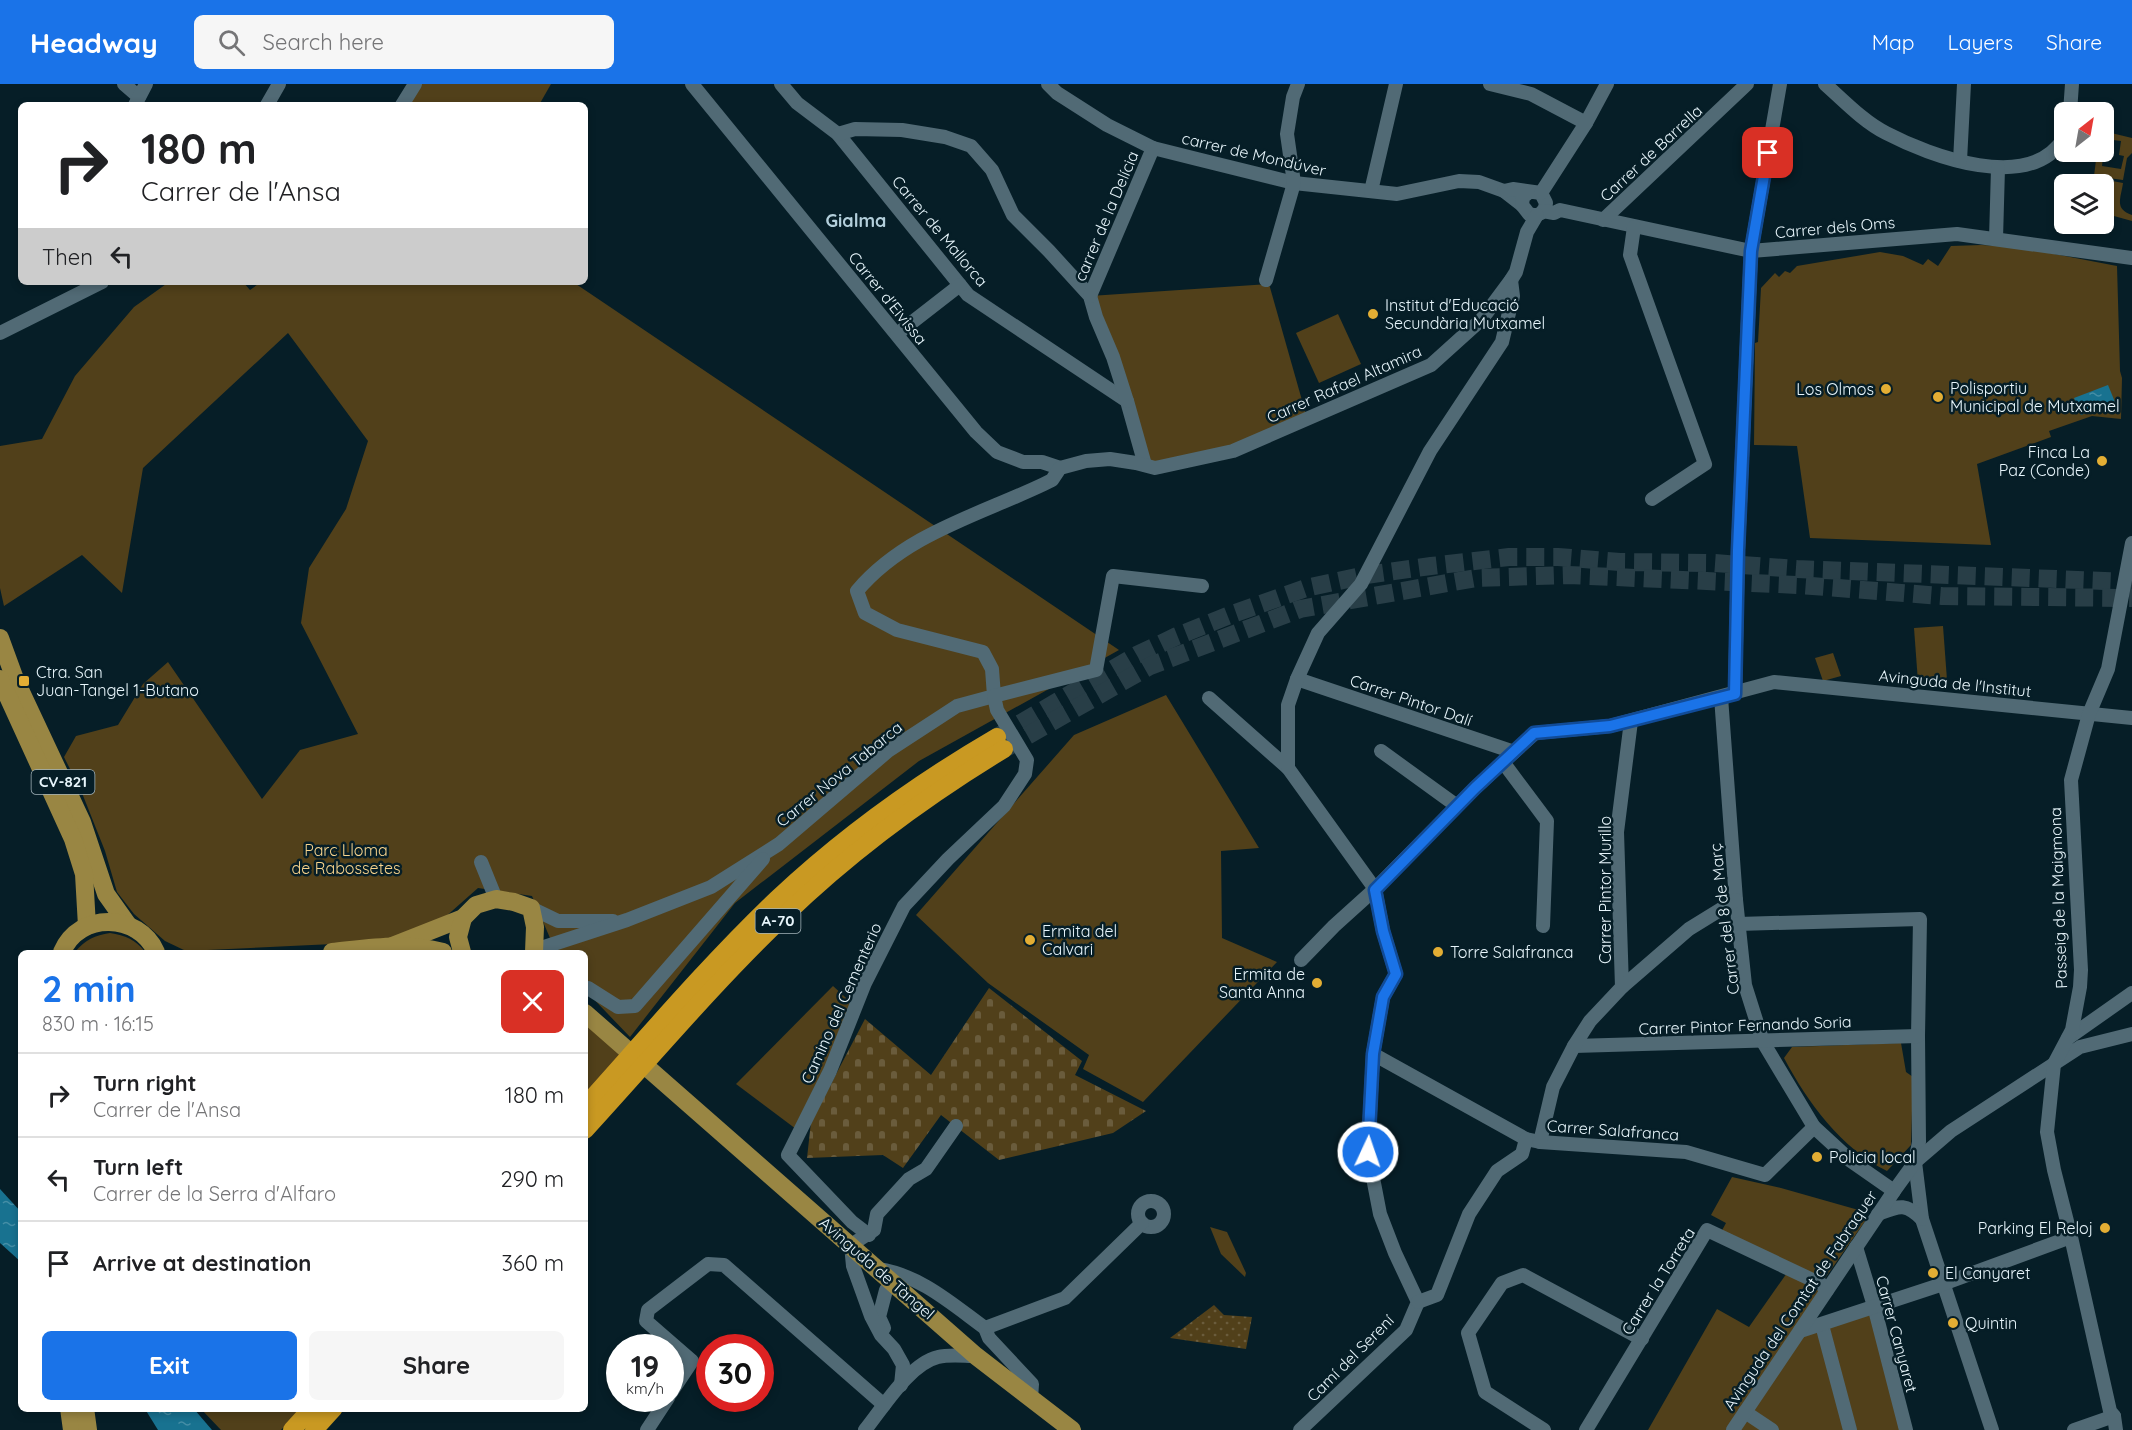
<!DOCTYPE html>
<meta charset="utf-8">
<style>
body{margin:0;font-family:Quicksand,sans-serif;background:#f6f6f6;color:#202124;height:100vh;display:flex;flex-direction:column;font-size:22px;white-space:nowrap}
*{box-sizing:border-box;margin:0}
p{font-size:20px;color:#757577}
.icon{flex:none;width:33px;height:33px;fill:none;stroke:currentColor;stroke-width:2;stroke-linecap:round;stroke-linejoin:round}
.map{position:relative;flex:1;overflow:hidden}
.side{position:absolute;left:18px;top:866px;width:570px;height:462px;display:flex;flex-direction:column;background:#fff;border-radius:9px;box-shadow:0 3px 9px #0003}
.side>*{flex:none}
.hud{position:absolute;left:18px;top:18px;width:570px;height:183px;border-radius:9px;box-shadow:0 3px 9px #0003;background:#fff;color:#202124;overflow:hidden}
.needle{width:39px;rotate:31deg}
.fabs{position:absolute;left:2054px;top:18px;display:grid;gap:12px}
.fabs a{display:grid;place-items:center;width:60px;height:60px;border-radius:9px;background:#fff;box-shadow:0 3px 9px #0003;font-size:30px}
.speed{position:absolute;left:606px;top:1250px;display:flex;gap:12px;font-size:30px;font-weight:700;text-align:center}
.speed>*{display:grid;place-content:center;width:78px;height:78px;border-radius:50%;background:#fff;box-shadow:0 3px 9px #0003;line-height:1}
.speed small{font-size:15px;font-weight:400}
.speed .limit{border:9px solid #d22;background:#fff;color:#111}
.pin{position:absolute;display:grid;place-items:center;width:51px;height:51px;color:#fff;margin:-26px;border-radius:12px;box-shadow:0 3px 9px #0006}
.me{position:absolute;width:66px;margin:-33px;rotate:3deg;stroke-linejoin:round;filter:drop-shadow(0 0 4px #0008)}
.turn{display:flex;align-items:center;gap:21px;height:126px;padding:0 24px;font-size:27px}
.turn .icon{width:78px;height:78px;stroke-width:2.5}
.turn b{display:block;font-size:42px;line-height:51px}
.then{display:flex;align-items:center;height:57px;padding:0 24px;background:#0003;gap:12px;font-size:22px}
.round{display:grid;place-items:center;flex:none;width:63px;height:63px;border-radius:9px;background:#f6f6f6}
.headline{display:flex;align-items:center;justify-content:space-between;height:102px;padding:0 24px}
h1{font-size:36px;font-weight:700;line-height:45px;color:#1a73e8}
.action{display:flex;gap:12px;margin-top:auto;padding:12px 24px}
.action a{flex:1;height:69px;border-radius:9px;background:#1a73e8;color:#fff;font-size:24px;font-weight:700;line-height:69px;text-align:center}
.action a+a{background:#f6f6f6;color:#202124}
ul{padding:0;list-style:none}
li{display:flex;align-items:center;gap:18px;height:84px;padding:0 24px;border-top:2px solid #e0e0e0}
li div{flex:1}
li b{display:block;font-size:22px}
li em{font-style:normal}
header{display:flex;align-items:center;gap:36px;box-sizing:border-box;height:84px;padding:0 30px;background:#1a73e8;color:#fff}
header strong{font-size:28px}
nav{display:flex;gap:33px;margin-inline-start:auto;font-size:21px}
.search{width:420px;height:54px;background:#f6f6f6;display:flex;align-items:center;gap:15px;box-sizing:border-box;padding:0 21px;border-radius:9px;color:#757577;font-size:22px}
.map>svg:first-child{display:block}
</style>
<header>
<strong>Headway</strong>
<div class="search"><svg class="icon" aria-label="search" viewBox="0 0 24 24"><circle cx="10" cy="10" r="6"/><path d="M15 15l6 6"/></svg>Search here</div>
<nav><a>Map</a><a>Layers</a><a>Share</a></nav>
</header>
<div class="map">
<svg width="2132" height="1346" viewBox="0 0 2132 1346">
<defs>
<pattern id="cemetery-stones" width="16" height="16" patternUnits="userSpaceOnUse" patternTransform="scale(1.5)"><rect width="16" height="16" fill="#51401a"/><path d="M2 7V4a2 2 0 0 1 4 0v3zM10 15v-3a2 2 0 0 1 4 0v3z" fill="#6a5c3c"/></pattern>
<pattern id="garden-dots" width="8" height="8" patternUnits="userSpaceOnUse" patternTransform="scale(1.5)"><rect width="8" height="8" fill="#51401a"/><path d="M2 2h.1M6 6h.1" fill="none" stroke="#6a5c3c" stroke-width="1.8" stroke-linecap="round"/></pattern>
<pattern id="water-ripples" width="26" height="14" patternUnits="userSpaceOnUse" patternTransform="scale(1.5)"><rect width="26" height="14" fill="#187290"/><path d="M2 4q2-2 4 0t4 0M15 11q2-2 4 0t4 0" fill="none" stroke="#458ea6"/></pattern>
</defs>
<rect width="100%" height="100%" fill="#061e27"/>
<g fill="#51401a" fill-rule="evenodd">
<polygon points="419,0 551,0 539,21 407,21"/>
<path d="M2103 47 2132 54V69L2127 74 2123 96 2094 92 2097 68H2103ZM2105 55 2121 57 2119 71 2124 72 2121 85 2102 82Z"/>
<path d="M2107 96 2123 99C2121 114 2114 125 2132 131V137L2103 129V112H2107Z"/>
<polygon points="1981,161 2018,163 2117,182 2120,287 2122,294 2121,335 2092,332 2049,347 2051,353 1977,380 1991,461 1810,454 1797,362 1754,361 1755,259 1758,258 1761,204 1775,189 1779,193 1785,187 1790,189 1797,182 1880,168 1903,172 1923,181 1928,175 1938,182 1951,162"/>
<polygon points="169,198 243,198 250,206 261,198 573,198 1119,566 919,677 735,819 630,953 585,906 585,868 556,868 532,812 478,804 443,835 393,854 333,860 186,867 165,857 134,830 117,808 105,767 82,709 64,673 76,652 118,641 143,600 168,578 262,715 300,666 358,650 301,539 309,484 346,425 368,357 288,249 143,384 122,509 82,471 4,522 0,504 0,362 42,355 75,292 134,223"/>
<polygon points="1269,200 1307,334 1233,367 1145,381 1090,212"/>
<polygon points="1338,230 1361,280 1319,299 1296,249"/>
<polygon points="1943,542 1947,596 1918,598 1914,544"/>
<polygon points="1833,569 1841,592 1823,597 1815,574"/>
<polygon points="1166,611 1259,764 1221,767 1222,854 1277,878 1143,1018 1083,985 1089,971 988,899 916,831 1074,651"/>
<path d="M110 849C125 851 136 856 145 868H75C85 856 95 851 110 849Z"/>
<polygon points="833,902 856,923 800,1048 736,1000"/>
<polygon points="585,935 623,970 585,1012"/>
<path d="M1901 959 1906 988 1913 993 1911 1061 1887 1087C1841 1064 1808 1019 1784 974L1792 963Z"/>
<polygon points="1732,1093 1781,1104 1862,1127 1868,1133 1821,1200 1827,1206 1800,1246 1874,1222 1906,1346 1648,1346 1717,1225 1749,1243 1789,1186 1719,1152 1726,1139 1711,1131"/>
<polygon points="1210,1143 1227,1148 1246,1189 1245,1193 1221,1170"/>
<polygon points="201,1325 300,1325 281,1346 221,1346"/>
</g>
<polygon fill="url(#cemetery-stones)" points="989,904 1082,977 1075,991 1146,1027 1113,1049 999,1076 941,1031 903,1084 883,1071 807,1074 811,1038 865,935 931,991"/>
<polygon fill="url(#garden-dots)" points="1214,1221 1224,1231 1252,1233 1246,1265 1170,1254"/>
<g fill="url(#water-ripples)">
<polygon points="2108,301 2115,318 2081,331 2074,314"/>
<polygon points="0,1105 21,1128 21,1178 0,1159"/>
<polygon points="145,1325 194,1325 212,1346 158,1346"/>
</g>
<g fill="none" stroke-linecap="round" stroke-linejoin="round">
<g stroke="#283e47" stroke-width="18" stroke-dasharray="18 9" stroke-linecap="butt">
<polyline points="997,653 1137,571 1177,552 1235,529 1306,504 1366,491 1431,482 1509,473 1558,473 1620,478 1714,479 1797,485 2132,498"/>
<polyline points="1004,665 1150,582 1300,525 1476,494 1568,491 1799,501 1942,512 2132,514"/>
</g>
<g stroke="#516a75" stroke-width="14">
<polyline points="124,0 139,13"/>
<polyline points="692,0 976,348 997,368 1023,378 1042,378 1060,384"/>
<polyline points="781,0 797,19 838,50 968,211 1127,317 1145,381"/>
<polyline points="1048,0 1057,9 1107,41 1153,64 1197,75 1294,99 1397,110 1459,97 1479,98 1504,107 1522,121"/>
<polyline points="1490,0 1531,10 1586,39"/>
<path d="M1825 0C1844 17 1864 38 1886 49 1930 72 2030 110 2064 54"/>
<polyline points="135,21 146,0"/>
<polyline points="267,21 279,0"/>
<polyline points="402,21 415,0"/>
<polyline points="2070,28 2072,0"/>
<polyline points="838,50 855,45 902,46 945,53 971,62 992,86 1013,131 1049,167 1090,212 1096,233 1113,273 1127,317"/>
<polyline points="1960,77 1964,0"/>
<polyline points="1371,107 1396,0"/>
<path d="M1504 107 1513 105 1541 109 1546 119C1545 129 1538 133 1529 130L1522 121 1523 113 1529 108"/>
<polyline points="1541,109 1586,39 1607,0"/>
<polyline points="1543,127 1554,129 1560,126 1751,167 1957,150 2132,174"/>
<polyline points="1603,136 1747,0"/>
<polyline points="1634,143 1630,171 1705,380 1652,415"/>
<polyline points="1996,155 1998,84"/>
<polyline points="1266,196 1294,99 1287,50 1293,13 1298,0"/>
<polyline points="1090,212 1153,64"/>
<polyline points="0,249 102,198"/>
<polyline points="897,250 960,201"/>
<polyline points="1297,595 1514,668"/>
<polyline points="1735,610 1738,466 1751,167 1780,0"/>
<polyline points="1721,613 1736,816 1745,901 1763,958 1814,1043 1851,1077 1894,1107"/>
<polyline points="1209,614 1288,684 1375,805 1383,847 1396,890 1383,913 1373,970 1368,1068 1380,1130 1395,1169 1418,1218 1406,1246 1300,1346"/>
<polyline points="1381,667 1457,722"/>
<polyline points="1503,678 1547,737 1543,842"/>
<polyline points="1288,684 1288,621 1297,595 1318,549 1361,500 1430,367 1502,258 1513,212 1511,196"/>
<polyline points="481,778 496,815"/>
<polyline points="531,824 558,837 613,837"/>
<polyline points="1738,840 1920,835 1918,952 1919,1058 1915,1078 1922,1135 1992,1346"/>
<path d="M535 866 627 836 711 803 779 760 888 667 957 622 994 612 992 585 983 568 897 546 865 529 857 507C905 450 979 431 1044 400L1052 396 1060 384 1086 377 1110 375 1136 379 1155 384 1233 367 1431 281 1482 235 1511 196 1516 188 1527 148 1537 131"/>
<polyline points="1301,876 1334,842 1375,805 1475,704 1535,649 1610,642 1774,598 2132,634"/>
<polyline points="1622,903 1617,748 1631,637"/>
<polyline points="588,904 618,923 635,922 763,775"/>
<polyline points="2068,954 2132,909"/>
<polyline points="1574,962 1918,952"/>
<polyline points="1373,970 1526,1055 1540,1058 1686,1068 1765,1091 1814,1043"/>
<polyline points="1540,1058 1553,1003 1574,962 1590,937 1622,903 1689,845 1736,816"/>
<circle cx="1151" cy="1130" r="13"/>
<path d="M1878 1130C1899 1122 1905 1118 1922 1135"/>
<polyline points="869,1151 852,1138 788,1071 830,987 865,899 904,822 948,775 1004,722 1025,690 1027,676 997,626 994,612 1096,586 1113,492 1202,502"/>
<polyline points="1856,1163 1874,1222 1906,1346"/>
<path d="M878 1185C920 1191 952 1220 985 1244L989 1254 1032 1300 1031 1315"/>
<polyline points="1418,1218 1437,1211 1469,1130 1497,1087 1522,1070 1526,1055"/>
<polyline points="1822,1241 1850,1346"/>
<polyline points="884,1244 879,1233 886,1206"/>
<polyline points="985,1244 1065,1214 1142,1139"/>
<polyline points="1800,1247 1943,1200 2071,1153"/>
<polyline points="901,1301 903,1281 894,1265 881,1251 871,1232 853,1182 851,1161 874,1146 877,1130 909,1095 926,1085 956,1042"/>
<polyline points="670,1310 692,1277 646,1237 648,1226 708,1180 724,1181 884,1321"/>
<polyline points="1745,1328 1772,1346"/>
<polyline points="647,1346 668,1314"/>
<path d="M865 1346C883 1324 909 1280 938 1273 949 1270 964 1272 976 1272"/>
<polyline points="1544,1346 1485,1308 1468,1249 1502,1199 1523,1191 1642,1255"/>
<polyline points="1586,1346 1707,1146 1821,1200 1827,1206"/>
<polyline points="1733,1346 1894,1107 1915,1078 1951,1047 2080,963 2132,950"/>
<polyline points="2074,1346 2114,1332"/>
<polyline points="2116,1346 2114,1332 2110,1327 2071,1153 2054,1086 2047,1048 2054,980 2072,946 2080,903 2081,886 2071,696 2089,630 2108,585 2132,459"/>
</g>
<g stroke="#998643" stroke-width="18">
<polyline points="0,554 15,595 82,738 106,810 128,841"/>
<polyline points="0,595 73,755 84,790 87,842"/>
<polyline points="392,862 463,834 476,821 496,815 514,818 531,824 535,843 534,868"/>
<path d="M62 868C79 827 139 829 156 868"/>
<path d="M332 868C371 864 404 858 443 868"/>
<polyline points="462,868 458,853 463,834"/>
<polyline points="585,929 976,1272 1072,1346"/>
<polyline points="69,1324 72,1346"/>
<polyline points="85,1324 88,1346"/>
</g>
<g stroke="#c99922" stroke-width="18">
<path d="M585 1022C648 952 709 880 777 815 843 753 918 699 997 653"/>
<path d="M585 1046C650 975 713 900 783 833 849 769 925 713 1004 665"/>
<polyline points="292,1346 312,1324"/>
<polyline points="314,1346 334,1324"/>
</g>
</g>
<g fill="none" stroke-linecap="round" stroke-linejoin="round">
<g stroke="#114b97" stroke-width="15">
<polyline id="route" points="1368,1068 1373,970 1383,913 1396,890 1383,847 1375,806 1475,704 1534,649 1610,642 1735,610 1738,466 1751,167 1768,69"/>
</g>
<use href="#route" stroke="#1a73e8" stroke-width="10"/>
</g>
<g fill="#e3ae34" stroke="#061e27" stroke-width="2">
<circle cx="1373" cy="230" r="6"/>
<circle cx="1886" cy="305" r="6"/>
<circle cx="1938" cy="313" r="6"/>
<circle cx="2102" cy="377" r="6"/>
<rect x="18" y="591" width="12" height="12" rx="3"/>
<circle cx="1030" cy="856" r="6"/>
<circle cx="1438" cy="868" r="6"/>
<circle cx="1317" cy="899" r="6"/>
<circle cx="1817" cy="1073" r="6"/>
<circle cx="2105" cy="1144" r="6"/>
<circle cx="1933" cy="1189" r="6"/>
<circle cx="1953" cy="1239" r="6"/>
</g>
<g text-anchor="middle" stroke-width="5" stroke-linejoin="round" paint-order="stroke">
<g fill="#061e27" stroke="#a4b4bb" stroke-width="1.5">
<rect x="31.5" y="686" width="63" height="24" rx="4.5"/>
<rect x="755.5" y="825" width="45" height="24" rx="4.5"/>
</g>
<g font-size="15" font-weight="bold" fill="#e7f5fb">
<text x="63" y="703">CV-821</text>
<text x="778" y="842">A-70</text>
</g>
<g font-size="16" fill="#e7f5fb" stroke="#061e27">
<text transform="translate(1651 69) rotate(-43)" y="6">Carrer de Barrella</text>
<text transform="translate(1254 70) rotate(13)" y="6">carrer de Mondúver</text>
<text transform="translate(1106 132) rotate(-67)" y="6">carrer de la Delícia</text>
<text transform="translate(1835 143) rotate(-5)" y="6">Carrer dels Oms</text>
<text transform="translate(940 147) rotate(50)" y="6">Carrer de Mallorca</text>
<text transform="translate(888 214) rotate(51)" y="6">Carrer d'Eivissa</text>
<text transform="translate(1344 300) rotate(-24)" y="6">Carrer Rafael Altamira</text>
<text transform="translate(1955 599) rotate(6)" y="6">Avinguda de l'Institut</text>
<text transform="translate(1411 616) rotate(19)" y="6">Carrer Pintor Dalí</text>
<text transform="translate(839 690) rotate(-39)" y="6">Carrer Nova Tabarca</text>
<text transform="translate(1605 806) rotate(-90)" y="6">Carrer Pintor Murillo</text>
<text transform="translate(2058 814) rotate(-92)" y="6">Passeig de la Maigmona</text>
<text transform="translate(1724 835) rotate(-97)" y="6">Carrer del 8 de Març</text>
<text transform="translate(841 919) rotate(-66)" y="6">Camino del Cementerio</text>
<text transform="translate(1745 941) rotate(-2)" y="6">Carrer Pintor Fernando Soria</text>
<text transform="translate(1613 1046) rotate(4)" y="6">Carrer Salafranca</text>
<text transform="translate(877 1184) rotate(41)" y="6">Avinguda de Tàngel</text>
<text transform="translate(1658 1197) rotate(-58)" y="6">Carrer la Torreta</text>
<text transform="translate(1800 1216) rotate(-56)" y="6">Avinguda del Comtat de Fabraquer</text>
<text transform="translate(1897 1250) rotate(75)" y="6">Carrer Canyaret</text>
<text transform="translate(1350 1274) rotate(-45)" y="6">Camí del Serení</text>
</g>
<g font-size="16" fill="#e7f5fb" stroke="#061e27" text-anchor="start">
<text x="1385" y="227">Institut d'Educació<tspan x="1385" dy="18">Secundària Mutxamel</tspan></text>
<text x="1950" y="310">Polisportiu<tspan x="1950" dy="18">Municipal de Mutxamel</tspan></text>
<text x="1874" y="311" text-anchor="end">Los Olmos</text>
<text x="2090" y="374" text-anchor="end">Finca La<tspan x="2090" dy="18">Paz (Conde)</tspan></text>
<text x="36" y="594">Ctra. San<tspan x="36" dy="18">Juan-Tangel 1-Butano</tspan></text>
<text x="1042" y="853">Ermita del<tspan x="1042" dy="18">Calvari</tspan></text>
<text x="1450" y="874">Torre Salafranca</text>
<text x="1305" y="896" text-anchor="end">Ermita de<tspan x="1305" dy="18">Santa Anna</tspan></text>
<text x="1829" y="1079">Policia local</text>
<text x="2093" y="1150" text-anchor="end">Parking El Reloj</text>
<text x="1945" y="1195">El Canyaret</text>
<text x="1965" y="1245">Quintin</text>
</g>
<g font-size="16" fill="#f8d48d" stroke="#061e27">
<text x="346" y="772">Parc Lloma<tspan x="346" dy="18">de Rabossetes</tspan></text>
</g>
<g font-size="18" font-weight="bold" fill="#b3cfdb" stroke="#061e27">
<text x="856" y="143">Gialma</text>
</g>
</g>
</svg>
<div class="fabs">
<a><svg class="needle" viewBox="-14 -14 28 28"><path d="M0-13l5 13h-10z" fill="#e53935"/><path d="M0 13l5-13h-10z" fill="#757577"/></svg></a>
<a><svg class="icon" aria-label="layers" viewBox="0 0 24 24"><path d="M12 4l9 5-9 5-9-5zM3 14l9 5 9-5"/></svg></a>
</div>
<div class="speed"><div>19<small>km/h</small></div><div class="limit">30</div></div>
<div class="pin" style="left:1768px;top:69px;background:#d93025"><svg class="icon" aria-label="arrive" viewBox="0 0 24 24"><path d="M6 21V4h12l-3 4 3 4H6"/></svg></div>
<svg class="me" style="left:1368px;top:1068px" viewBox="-20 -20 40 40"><circle r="17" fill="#1a73e8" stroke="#fff" stroke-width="3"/><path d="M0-11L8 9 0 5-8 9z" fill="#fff"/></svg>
<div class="hud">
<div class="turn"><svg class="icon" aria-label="right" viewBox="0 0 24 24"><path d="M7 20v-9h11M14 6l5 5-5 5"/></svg><div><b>180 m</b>Carrer de l'Ansa</div></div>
<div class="then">Then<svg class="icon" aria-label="left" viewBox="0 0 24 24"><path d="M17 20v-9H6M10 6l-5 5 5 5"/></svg></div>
</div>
<section class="side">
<div class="headline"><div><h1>2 min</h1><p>830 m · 16:15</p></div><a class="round" style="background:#d93025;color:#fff"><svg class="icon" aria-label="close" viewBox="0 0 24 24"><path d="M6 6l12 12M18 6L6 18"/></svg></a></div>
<ul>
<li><svg class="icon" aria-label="right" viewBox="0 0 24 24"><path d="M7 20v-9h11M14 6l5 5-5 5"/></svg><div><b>Turn right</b><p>Carrer de l'Ansa</p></div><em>180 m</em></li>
<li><svg class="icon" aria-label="left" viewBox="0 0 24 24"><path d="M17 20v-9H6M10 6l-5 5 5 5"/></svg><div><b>Turn left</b><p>Carrer de la Serra d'Alfaro</p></div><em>290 m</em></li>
<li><svg class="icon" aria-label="arrive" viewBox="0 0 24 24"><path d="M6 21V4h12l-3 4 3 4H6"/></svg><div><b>Arrive at destination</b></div><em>360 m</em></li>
</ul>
<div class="action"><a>Exit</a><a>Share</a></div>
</section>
</div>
